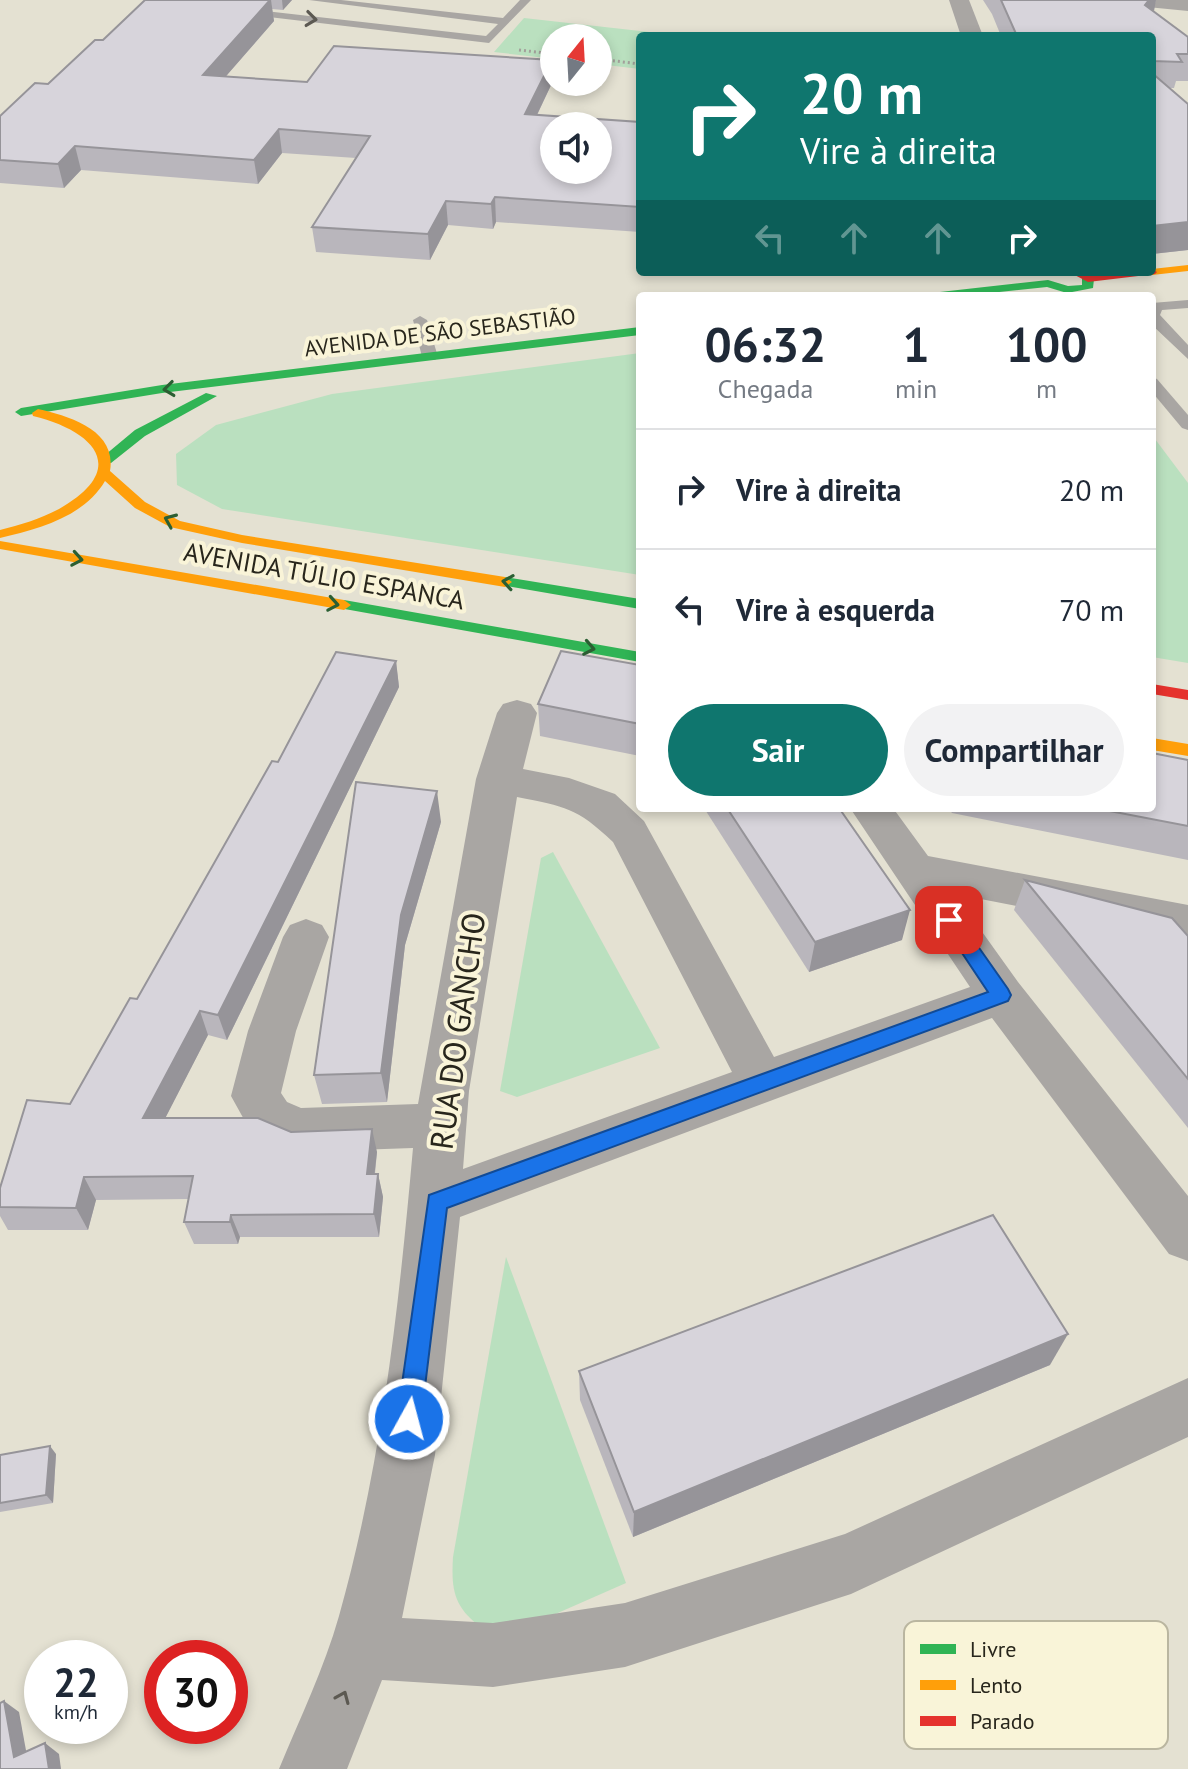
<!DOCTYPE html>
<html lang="pt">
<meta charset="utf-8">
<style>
body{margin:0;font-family:"PT Sans",sans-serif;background:#f2f2f3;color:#1f2937;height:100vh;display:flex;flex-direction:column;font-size:30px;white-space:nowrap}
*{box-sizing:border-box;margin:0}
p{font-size:26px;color:#747a83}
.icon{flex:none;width:44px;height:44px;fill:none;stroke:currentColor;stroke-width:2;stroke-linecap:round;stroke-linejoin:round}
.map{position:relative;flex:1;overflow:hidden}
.panel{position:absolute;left:636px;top:292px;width:520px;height:520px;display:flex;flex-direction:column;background:#fff;border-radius:8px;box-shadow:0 4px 12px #0003}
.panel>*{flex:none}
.banner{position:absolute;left:636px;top:32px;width:520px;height:244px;border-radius:8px;box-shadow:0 4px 12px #0003;background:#0f766e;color:#fff;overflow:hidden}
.needle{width:52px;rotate:18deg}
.controls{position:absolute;left:540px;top:24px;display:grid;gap:16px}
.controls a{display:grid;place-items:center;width:72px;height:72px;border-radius:50%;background:#fff;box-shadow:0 4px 12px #0003;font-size:40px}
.speed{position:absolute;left:24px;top:1640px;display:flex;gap:16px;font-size:40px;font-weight:700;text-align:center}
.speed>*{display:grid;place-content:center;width:104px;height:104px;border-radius:50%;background:#fff;box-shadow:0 4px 12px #0003;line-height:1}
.speed small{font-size:20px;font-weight:400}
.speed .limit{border:12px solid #d22;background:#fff;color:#111}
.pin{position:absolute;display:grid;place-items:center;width:68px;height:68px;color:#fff;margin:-34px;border-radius:16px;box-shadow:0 4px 12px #0006}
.me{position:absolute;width:88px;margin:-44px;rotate:7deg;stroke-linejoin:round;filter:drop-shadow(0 0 6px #0008)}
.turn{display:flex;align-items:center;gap:28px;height:168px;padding:0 32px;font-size:36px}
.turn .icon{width:104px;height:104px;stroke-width:2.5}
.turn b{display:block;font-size:56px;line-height:68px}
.lanes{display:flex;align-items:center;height:76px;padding:0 32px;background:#0003;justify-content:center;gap:40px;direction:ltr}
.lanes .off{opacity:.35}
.eta{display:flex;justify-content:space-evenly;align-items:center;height:136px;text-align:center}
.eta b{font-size:48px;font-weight:600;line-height:56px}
.button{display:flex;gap:16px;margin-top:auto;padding:16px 32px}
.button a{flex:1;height:92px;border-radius:48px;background:#0f766e;color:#fff;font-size:32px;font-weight:600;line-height:92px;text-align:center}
.button a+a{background:#f2f2f3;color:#1f2937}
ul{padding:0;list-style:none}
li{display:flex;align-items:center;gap:24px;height:120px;padding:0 32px;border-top:2px solid #e0e1e3}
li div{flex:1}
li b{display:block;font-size:30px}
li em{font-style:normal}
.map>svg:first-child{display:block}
</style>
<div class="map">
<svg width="1188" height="1769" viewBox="0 0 1188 1769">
<rect width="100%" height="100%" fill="#e4e1d2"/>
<g fill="#bae0bf">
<polygon points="524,18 685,36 640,36 640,69 598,64 598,38 554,38 554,59 494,52"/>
<polygon points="640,353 640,575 222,509 177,485 176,454 216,425 332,394"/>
<polygon points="1152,435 1188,483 1188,663 1152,657"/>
<polygon points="553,852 660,1048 517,1097 500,1091 541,858"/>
<path d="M506 1257 626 1583 535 1623 483 1629C454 1608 451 1591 453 1557Z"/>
</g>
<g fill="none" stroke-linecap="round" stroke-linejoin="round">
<g stroke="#a3a09b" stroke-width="3" stroke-dasharray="2 3" stroke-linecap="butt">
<polyline points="519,50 554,54"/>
<polyline points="598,59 640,64"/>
</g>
<g fill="#a9a6a3" fill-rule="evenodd">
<polygon points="226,0 237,0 230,7 486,36 498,24 309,0 341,0 503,18 520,0 531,0 489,43 217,11"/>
<polygon points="1188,300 1188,308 1162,310 1160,315 1188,345 1188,359 1152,325 1152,303"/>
<polygon points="420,316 427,320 438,357 435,360 422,357 413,320"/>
<polygon points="1152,377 1157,379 1188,415 1188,430 1182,428 1152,392"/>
</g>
<g fill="#a9a6a3" fill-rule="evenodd">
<polygon points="949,0 969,0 983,36 961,36"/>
<polygon points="1127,0 1188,0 1188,11 1137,6"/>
<path d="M517 700 531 704 537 713 523 769 569 778 615 794 644 821 774 1057 970 987 850 808H893L928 856 1188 905V939L955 894 1018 982 1188 1196V1261L1169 1254 992 1018 460 1217 435 1455 402 1618 493 1623 625 1603 845 1534 1188 1378V1437L851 1594 625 1667 493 1687 382 1680 347 1769H279C300 1718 324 1669 339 1616 382 1463 399 1305 413 1148L298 1152 251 1132 231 1096 248 1031 283 937 290 925 306 919 322 925 329 937 296 1031 281 1093 287 1102 301 1108 418 1104 476 779 497 713 503 704ZM517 797C566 807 576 807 613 842L732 1072 463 1169 469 1091Z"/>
</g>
<g fill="#30b455" fill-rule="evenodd">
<polygon points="1088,276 1094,279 1093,288 1067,293 1047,287 962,296 925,296 931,293 1048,280 1068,286 1082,285 1082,279"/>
<polygon points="640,327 640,335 162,393 21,416 15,412 21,408 162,385"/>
<polygon points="206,393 217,396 145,436 111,463 101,463 99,460 135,430"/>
<polygon points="505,577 640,599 640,609 500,585 500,579"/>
<polygon points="344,600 640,652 640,662 339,608 339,602"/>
</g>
<g fill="#ff9f0a" fill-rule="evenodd">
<polygon points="1188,265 1188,271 1152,275 1146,272 1152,272 1152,269"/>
<path d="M38 409C69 416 117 430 110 471L145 502 180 521 242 535 505 577 512 582 505 587 242 543 170 527 135 508 105 481C84 517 38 529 0 538V530C20 525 40 519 59 509 130 469 95 431 33 416L32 413Z"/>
<polygon points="0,541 344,600 351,605 344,610 0,549"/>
<polygon points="1152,738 1188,744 1188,756 1152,750"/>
</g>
<g fill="#e5322d" fill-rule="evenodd">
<polygon points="1152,269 1157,272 1155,274 1088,282 1069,272 1084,272 1090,275 1152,272"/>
<polygon points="1152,684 1188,690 1188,700 1152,694"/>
</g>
</g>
<g fill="#b9b6bc">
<polygon points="145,0 292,0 283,10 272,9 274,21 226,76 307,82 552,83 537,115 640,122 640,232 496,222 493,229 448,225 430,260 316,252 312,227 356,158 282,153 258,184 81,170 64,188 0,183 0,116 48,84 103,40"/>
<polygon points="983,0 1156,0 1153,11 1188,37 1188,81 1176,81 1174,88 1170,88 1188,104 1188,250 1152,254 1152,36 1001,36 992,14"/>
<polygon points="396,661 399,687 227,1040 208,1035 165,1118 291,1132 377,1152 375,1174 378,1174 383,1197 379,1237 240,1237 238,1244 194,1244 184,1222 189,1199 96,1200 88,1230 8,1230 0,1216 0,1188 70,1104 137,999 278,762"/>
<polygon points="640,665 640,756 540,736 538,704"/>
<polygon points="1188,760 1188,860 952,813 948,808 1152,808"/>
<polygon points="704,808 839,808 902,940 809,972"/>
<polygon points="441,822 405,945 387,1102 322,1104 314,1075"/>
<polygon points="1025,880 1188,936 1188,1128 1014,910"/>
<polygon points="1050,1365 633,1537 580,1400 579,1371"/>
<polygon points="56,1454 53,1503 0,1512 0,1455"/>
</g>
<g fill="#969499">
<polygon points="270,0 271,0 274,21 207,98 203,75"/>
<polygon points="282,0 292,0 283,10"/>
<polygon points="1149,0 1156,0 1154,11 1145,5"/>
<polygon points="552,60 552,83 526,138 525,114"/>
<polygon points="279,129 282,153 258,184 254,160"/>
<polygon points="75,146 81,170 64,188 58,164"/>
<polygon points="495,197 496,222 493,229 491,204"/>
<polygon points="446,201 448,225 430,260 428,234"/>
<polygon points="1188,222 1188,250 1152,254 1152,226"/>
<polygon points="396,661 399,687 227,1040 218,1015"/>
<polygon points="437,791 441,822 405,945 387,1102 381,1073 401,915"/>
<polygon points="910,910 902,940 809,972 815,942"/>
<polygon points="200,1011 208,1035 153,1142 143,1118"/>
<polygon points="372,1129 377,1152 372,1196 367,1174"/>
<polygon points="378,1174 383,1197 379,1237 374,1214"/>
<polygon points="84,1177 96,1200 88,1230 76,1208"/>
<polygon points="231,1215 240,1237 238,1244 230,1222"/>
<polygon points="1068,1334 1050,1365 633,1537 634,1512"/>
<polygon points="50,1446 56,1454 53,1503 46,1495"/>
<polygon points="4,1701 19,1712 29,1767 14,1757"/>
<polygon points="45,1743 59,1754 61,1769 49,1769"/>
</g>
<g fill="#d7d4db" stroke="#969499" stroke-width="2" fill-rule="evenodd">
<path d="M145 0H270L203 75 307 82 334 46 552 60 525 114 640 122V207L495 197 491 204 446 201 428 234 312 227 370 136 279 129 254 160 75 146 58 164 0 160V116L35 83 48 84 95 40H103ZM554 126H598V170H554Z"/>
<polygon points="1001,0 1149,0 1145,5 1188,37 1188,54 1177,54 1182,62 1152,61 1152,36 1017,36"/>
<polygon points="1152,73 1188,104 1188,222 1152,226"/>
<polygon points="561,651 640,665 640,724 538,704"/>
<polygon points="336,652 396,661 218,1015 200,1011 143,1118 258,1118 291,1132 372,1129 367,1174 378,1174 374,1214 231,1215 230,1222 184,1222 193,1176 84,1177 76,1208 0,1207 0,1188 27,1100 70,1104 130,998 137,999 272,761 278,762"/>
<polygon points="1152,753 1188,760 1188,826 1094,808 1152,808"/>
<polygon points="356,782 437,791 401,915 381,1073 314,1075"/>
<polygon points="727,808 839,808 910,910 815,942"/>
<polygon points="1025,880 1172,918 1188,936 1188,1079"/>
<polygon points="993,1215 1068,1334 634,1512 579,1371"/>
<polygon points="50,1446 46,1495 0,1503 0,1455"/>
<polygon points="4,1701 14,1757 45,1743 49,1769 0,1769 0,1703"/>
</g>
<defs><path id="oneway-chevron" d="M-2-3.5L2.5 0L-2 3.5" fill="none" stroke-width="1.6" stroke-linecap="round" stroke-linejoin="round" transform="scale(2)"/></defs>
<g stroke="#5c5952">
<use href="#oneway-chevron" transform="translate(311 19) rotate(7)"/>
<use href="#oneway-chevron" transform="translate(343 1697) rotate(-67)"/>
</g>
<g stroke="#2b5f33">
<use href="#oneway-chevron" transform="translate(169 389) rotate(173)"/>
<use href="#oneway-chevron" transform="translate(170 520) rotate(-157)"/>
<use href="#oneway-chevron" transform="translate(77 559) rotate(10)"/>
<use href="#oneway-chevron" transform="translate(508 582) rotate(-171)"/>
<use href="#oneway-chevron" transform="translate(333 604) rotate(10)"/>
<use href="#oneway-chevron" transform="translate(589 648) rotate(11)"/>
</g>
<polygon fill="#1a73e8" stroke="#114b97" stroke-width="2" points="949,913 956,915 1008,989 1011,995 1008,1001 447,1208 421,1419 418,1428 409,1431 401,1428 397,1419 429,1195 988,992 940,920"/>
<g text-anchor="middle" stroke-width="8" stroke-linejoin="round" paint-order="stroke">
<g font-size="22" fill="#28261c" stroke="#f9f4d8">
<text transform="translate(440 332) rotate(-7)" y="8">AVENIDA DE SÃO SEBASTIÃO</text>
</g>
<g font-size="26" fill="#28261c" stroke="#f9f4d8">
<text transform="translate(324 576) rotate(10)" y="9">AVENIDA TÚLIO ESPANCA</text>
</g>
<g font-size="32" fill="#28261c" stroke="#f9f4d8">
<text transform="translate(458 1031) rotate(-82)" y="11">RUA DO GANCHO</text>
</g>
</g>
<rect x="904" y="1621" width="264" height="128" rx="12" fill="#f9f4d8" stroke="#bab6a0" stroke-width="2"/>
<rect x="920" y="1644" width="36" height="10" fill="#30b455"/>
<rect x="920" y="1680" width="36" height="10" fill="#ff9f0a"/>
<rect x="920" y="1716" width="36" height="10" fill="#e5322d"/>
<g font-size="22" fill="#28261c">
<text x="970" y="1657">Livre</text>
<text x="970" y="1693">Lento</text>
<text x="970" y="1729">Parado</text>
</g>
</svg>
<div class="controls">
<a><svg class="needle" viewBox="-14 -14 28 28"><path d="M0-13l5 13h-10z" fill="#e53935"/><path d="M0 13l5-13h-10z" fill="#747a83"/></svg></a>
<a><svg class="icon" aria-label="sound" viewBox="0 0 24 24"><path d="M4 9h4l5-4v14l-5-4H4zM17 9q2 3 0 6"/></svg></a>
</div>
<div class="speed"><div>22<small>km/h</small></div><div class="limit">30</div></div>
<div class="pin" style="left:949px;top:920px;background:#d93025"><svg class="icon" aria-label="arrive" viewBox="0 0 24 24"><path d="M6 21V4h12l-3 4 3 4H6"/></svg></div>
<svg class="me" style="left:409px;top:1419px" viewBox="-20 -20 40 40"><circle r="17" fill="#1a73e8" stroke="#fff" stroke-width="3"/><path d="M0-11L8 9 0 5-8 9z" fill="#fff"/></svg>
<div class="banner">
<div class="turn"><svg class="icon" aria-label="right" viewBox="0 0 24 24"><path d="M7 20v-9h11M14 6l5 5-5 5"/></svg><div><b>20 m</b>Vire à direita</div></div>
<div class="lanes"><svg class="icon off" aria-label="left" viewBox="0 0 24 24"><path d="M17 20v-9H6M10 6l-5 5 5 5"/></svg><svg class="icon off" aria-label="ahead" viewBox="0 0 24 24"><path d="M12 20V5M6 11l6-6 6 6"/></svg><svg class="icon off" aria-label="ahead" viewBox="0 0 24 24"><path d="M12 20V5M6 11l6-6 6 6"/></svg><svg class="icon" aria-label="right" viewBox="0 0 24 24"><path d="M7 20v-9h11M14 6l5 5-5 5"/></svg></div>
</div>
<section class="panel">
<div class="eta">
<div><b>06:32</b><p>Chegada</p></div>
<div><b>1</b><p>min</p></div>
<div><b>100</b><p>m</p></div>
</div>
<ul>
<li><svg class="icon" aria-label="right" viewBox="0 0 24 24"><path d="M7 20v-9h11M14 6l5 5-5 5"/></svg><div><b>Vire à direita</b></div><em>20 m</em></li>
<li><svg class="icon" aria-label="left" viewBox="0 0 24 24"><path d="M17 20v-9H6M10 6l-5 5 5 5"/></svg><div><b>Vire à esquerda</b></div><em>70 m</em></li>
</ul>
<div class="button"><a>Sair</a><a>Compartilhar</a></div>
</section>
</div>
